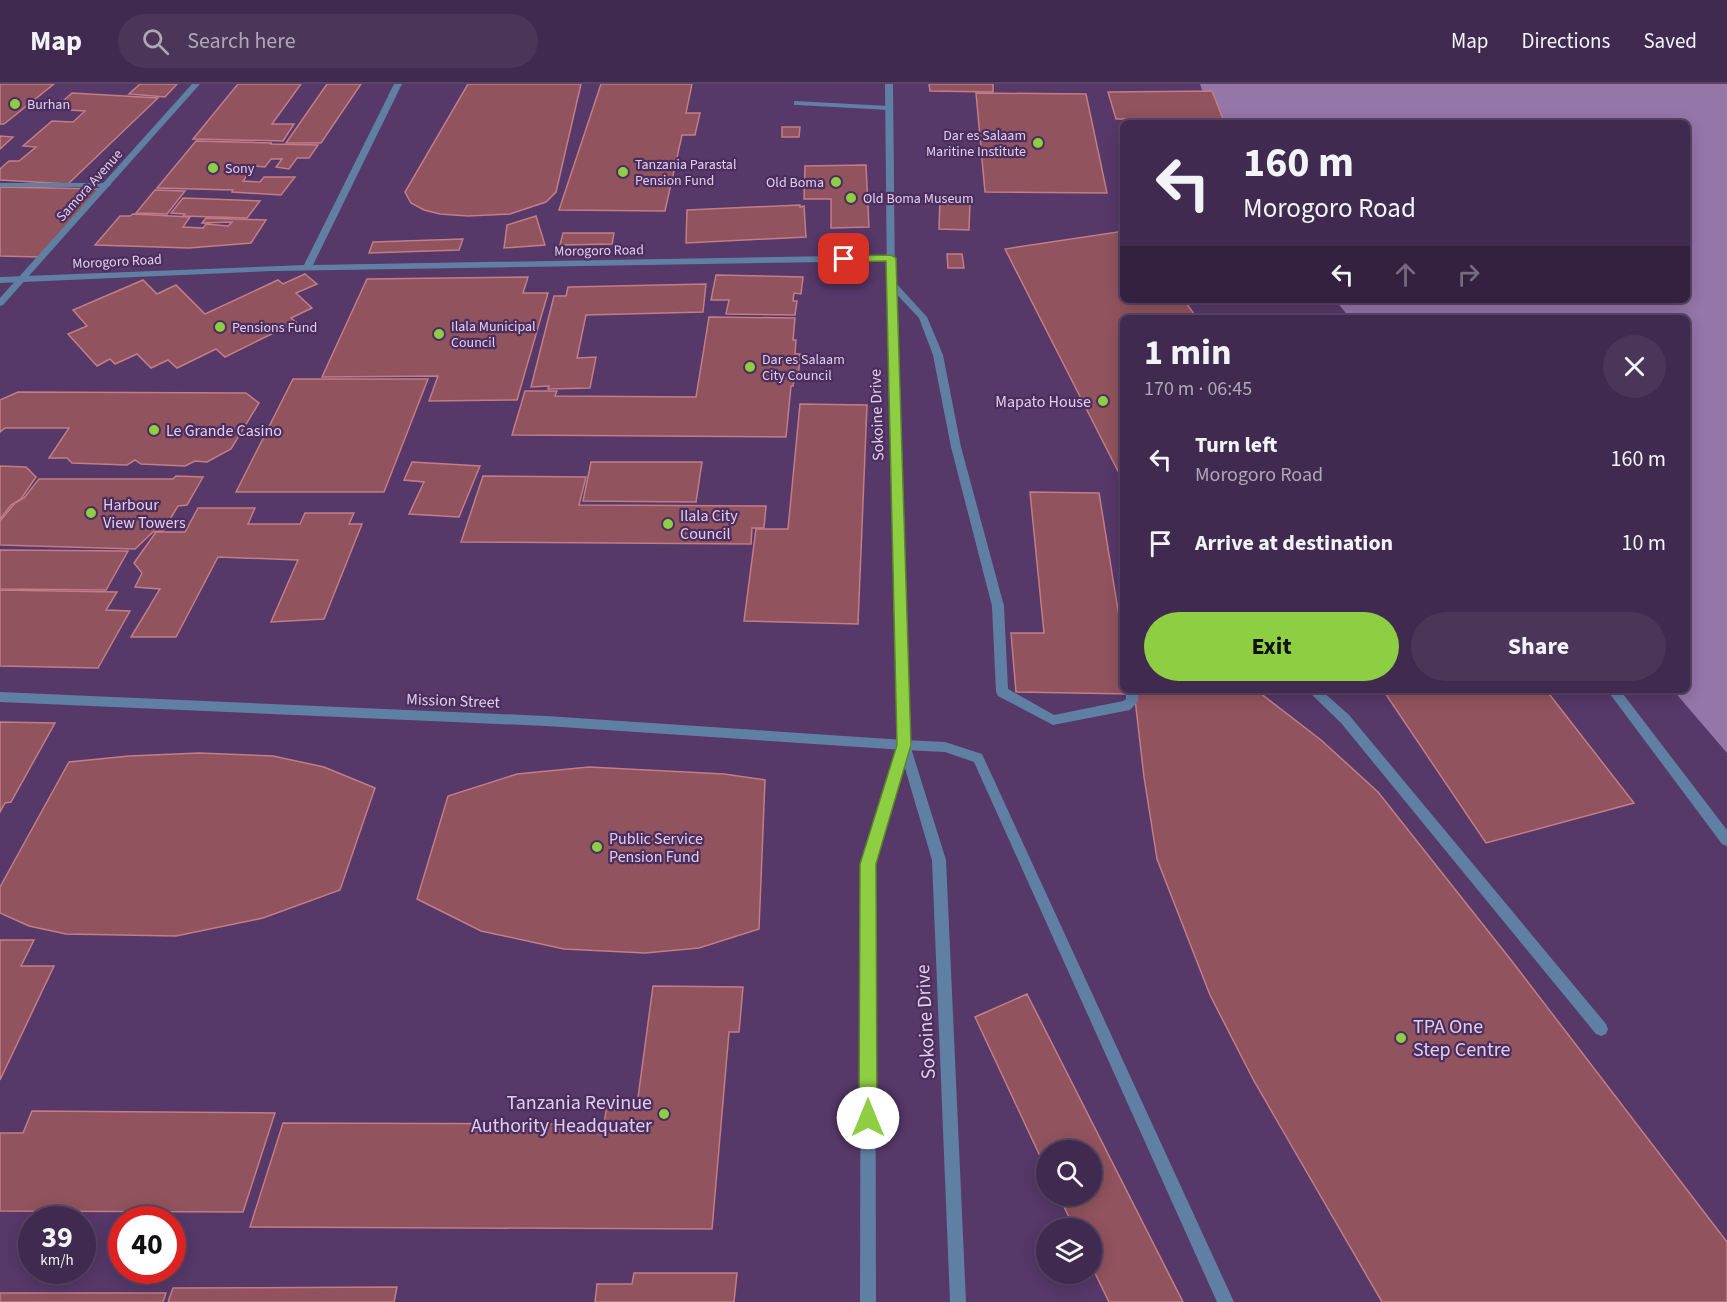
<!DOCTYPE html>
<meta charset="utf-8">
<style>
body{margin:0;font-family:"Source Sans 3",sans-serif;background:#4b3659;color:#f1f3f6;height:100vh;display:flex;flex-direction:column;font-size:22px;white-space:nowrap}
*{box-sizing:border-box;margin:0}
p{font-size:20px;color:#aea7b7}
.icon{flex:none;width:33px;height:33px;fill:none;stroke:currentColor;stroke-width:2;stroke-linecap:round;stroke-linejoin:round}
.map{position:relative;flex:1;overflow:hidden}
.sheet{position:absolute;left:1120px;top:231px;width:570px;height:378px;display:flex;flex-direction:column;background:#402a4f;border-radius:9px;box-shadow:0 3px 15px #0003,0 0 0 2px #594666}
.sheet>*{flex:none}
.banner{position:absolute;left:1120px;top:36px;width:570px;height:183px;border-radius:9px;box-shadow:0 3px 15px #0003,0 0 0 2px #594666;background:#402a4f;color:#f1f3f6;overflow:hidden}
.fabs{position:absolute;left:1036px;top:1056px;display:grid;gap:12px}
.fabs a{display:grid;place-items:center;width:66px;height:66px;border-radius:50%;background:#402a4f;box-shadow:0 3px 15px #0003,0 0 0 2px #594666;font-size:30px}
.speed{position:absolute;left:18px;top:1122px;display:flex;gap:12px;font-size:30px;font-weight:700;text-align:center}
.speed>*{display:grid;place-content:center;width:78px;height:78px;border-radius:50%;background:#402a4f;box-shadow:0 3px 15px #0003,0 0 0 2px #594666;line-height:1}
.speed small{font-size:15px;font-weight:400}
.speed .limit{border:9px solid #d22;background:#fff;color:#111}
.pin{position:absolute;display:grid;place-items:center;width:51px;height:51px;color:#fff;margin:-26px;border-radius:12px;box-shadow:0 3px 9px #0006}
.me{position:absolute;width:66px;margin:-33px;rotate:0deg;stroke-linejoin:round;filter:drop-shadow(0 0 4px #0008)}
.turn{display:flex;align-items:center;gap:21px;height:126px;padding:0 24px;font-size:27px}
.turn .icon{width:78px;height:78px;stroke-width:2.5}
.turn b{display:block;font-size:42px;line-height:51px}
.lanes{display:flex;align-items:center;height:57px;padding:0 24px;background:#0003;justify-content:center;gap:30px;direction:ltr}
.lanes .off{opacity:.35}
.round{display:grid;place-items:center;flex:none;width:63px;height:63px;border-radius:32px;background:#4b3659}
.summary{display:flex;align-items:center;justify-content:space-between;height:102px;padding:0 24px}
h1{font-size:36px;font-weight:700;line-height:45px}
.action{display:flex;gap:12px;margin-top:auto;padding:12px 24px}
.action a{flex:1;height:69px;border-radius:36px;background:#8ece43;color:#111;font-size:24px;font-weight:700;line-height:69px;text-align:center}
.action a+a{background:#4b3659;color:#f1f3f6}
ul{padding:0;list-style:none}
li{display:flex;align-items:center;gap:18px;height:84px;padding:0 24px}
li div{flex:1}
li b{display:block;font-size:22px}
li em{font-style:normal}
header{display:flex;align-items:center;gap:36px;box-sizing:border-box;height:84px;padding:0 30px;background:#402a4f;border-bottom:2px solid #594666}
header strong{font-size:28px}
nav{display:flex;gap:33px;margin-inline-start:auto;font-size:21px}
.search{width:420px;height:54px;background:#4b3659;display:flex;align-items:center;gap:15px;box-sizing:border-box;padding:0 21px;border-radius:33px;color:#aea7b7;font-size:22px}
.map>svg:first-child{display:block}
</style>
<header>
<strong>Map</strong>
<div class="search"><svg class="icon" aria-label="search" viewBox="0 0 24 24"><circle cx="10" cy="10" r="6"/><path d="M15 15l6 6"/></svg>Search here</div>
<nav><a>Map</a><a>Directions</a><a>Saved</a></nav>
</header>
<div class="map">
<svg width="1727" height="1218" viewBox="0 0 1727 1218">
<rect width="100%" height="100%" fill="#563869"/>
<polygon fill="#9476a9" points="1200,0 1727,0 1727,669 1673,606 1688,606 1688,234 1350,234 1335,216 1688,216 1688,39 1213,39"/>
<g fill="#91535d" stroke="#c37d87" stroke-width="1.5">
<polygon points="0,0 54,0 4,40 0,40"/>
<polygon points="140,0 177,0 165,13 129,10"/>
<polygon points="238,0 301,0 272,40 294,40 283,57 193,55"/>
<polygon points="327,0 361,0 321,59 286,59"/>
<polygon points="468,0 581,0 556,108 546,118 510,130 468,132 440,130 424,126 411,119 405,108"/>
<polygon points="601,0 692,0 686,29 700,29 695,51 682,51 665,127 559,126"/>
<polygon points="929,0 993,0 993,8 930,7"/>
<polygon points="1212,7 1223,35 1205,35 1207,39 1177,39 1176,35 1116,35 1108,8"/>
<polygon points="72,9 158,14 68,100 0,96 0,85 9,77 19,77 36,63 23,62 52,37 73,38 85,27 54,25"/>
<polygon points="976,9 1086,10 1107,109 985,108"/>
<polygon points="782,43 800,43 799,53 782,53"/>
<polygon points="0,52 13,53 0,65"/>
<polygon points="196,57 272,59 270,60 318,61 309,74 297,74 289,85 276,83 282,75 271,75 265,83 254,82 243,97 260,98 264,93 295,93 281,111 232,108 233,106 157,104"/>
<polygon points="866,81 869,143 831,144 831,115 804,115 805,82"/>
<polygon points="0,103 102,105 40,173 0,172"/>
<polygon points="155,106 185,107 167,130 136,129"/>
<polygon points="183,114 260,117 247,134 183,132 185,130 171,129"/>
<polygon points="940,116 970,118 969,146 939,145"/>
<polygon points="800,121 800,123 804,122 806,153 686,159 687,126"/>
<polygon points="133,130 190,133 183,143 203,144 206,140 228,142 232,138 202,139 206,134 266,136 251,159 189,164 95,161 120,132 130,132"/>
<polygon points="536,132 545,161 504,164 507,141"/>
<polygon points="1124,147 1124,216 1184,216 1197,234 1124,234 1124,399 1005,165"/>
<polygon points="563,149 614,149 612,160 560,161"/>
<polygon points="463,155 459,166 369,169 373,158"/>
<polygon points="947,170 962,170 964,184 948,184"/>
<polygon points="305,190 317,200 296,209 312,224 291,234 296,238 225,273 216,265 177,284 168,276 151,284 137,270 115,280 110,275 97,282 68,250 87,242 73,226 143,196 157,210 176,201 205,230 278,196 283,200"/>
<polygon points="716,191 803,193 801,210 794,209 793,217 797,217 795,231 726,230 729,216 711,216"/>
<polygon points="528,193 523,209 548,209 517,316 429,317 438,292 322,293 367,195"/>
<polygon points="706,200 703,228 586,231 577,274 596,273 590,304 548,305 549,302 531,303 554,212 566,212 568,203"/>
<polygon points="709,233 795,234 793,256 796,256 795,270 800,270 798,296 794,296 793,302 791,302 786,353 512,351 525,307 557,307 555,312 696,313"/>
<polygon points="293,295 428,295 384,408 236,408"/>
<polygon points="18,308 246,309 259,319 231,365 207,378 195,377 185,382 141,380 135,376 127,381 72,379 67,374 49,374 69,344 5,344 0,348 0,316"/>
<polygon points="800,320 867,321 858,540 744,537 756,445 788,445"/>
<polygon points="412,378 480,382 459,433 409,430 424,398 404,396"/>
<polygon points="591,378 702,378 696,418 583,417"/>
<polygon points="0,382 26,383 36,393 21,415 11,421 0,435"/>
<polygon points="176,392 203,393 187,421 178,422 163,447 153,448 135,465 0,461 0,437 15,419 24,414 39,395 173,395"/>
<polygon points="483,392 586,393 579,421 766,422 764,444 752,444 751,460 461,458"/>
<polygon points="1030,408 1099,409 1124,563 1124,606 1130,606 1131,610 1016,608 1011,549 1044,549"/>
<polygon points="198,424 255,424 248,440 300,440 305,429 354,429 349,440 362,440 324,535 271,538 298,476 218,473 176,553 131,553 160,505 135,503 142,489 134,479 156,448 185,448"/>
<polygon points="0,466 128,467 106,506 0,505"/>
<polygon points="0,506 117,508 106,526 130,527 98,584 0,582"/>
<polygon points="1134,606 1256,606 1321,656 1378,708 1511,876 1727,1158 1727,1218 1382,1218 1254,997 1210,911 1157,775 1144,693"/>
<polygon points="1383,606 1546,606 1634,719 1486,759"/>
<polygon points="0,638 55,639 11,718 5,719 0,728"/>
<polygon points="199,669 273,672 324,683 375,704 340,806 263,834 176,852 66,850 29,842 0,829 0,803 69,678 129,672"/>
<polygon points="589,683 724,690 765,696 759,845 699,864 645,869 564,865 481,847 417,815 448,712 517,690"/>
<polygon points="0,856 34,856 21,882 54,882 0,996"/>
<polygon points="653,902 743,903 739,948 729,948 712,1145 250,1143 283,1039 604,1040 607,1021 637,1021"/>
<polygon points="1027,910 1183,1218 1109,1218 1092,1183 1092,1144 1074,1144 1059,1112 1092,1112 1092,1066 1047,1066 1047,1087 975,933"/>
<polygon points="32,1027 275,1029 243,1128 0,1127 0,1049 23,1049"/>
<polygon points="634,1189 737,1189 734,1218 595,1218 597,1200 632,1200"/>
<polygon points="397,1203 394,1218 168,1218 173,1204"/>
<polygon points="0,1209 166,1209 163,1218 0,1218"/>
</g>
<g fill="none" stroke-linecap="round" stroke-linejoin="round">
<g fill="#6080a3" fill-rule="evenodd">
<polygon points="394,0 402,0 313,181 891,171 895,174 891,177 273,187 0,199 0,193 304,181"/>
<polygon points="794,17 889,22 893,24 889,26 797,21 794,21"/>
<polygon points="891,196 894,197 927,233 943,271 961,363 1004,522 1008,605 1054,631 1123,617 1126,615 1126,606 1138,606 1138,617 1130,626 1053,641 998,612 996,608 992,522 951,363 933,271 919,234 888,201 888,197"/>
<polygon points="1307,606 1321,606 1349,631 1606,940 1608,945 1606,950 1601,952 1596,950 1341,639"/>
<polygon points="1607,606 1620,606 1727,746 1727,762 1722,760"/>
<polygon points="904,656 945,658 982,670 1234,1218 1217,1218 974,678 945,668 904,666 900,665 898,661 900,657"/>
</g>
<g fill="#6080a3" fill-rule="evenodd">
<polygon points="0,99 107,99 111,101 107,103 0,103"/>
<polygon points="0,608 546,632 904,656 908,657 910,661 908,665 904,666 546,642 0,618"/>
</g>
<g fill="#6080a3" fill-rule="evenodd">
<polygon points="192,0 200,0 3,221 0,222 0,214"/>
<polygon points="885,0 893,0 895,199 910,661 946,776 966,1218 950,1218 932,776 904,681 875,780 876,1218 860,1218 861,780 898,660 887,199"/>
</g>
</g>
<polygon fill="#8ece43" stroke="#5c862c" stroke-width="1.5" points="891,171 896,174 911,661 876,780 877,1034 874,1040 868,1042 862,1040 859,1034 860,780 897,661 886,177 844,178 839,175 844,172"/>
<g fill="#8ece43" stroke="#4b2e5e" stroke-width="2">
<circle cx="15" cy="20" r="6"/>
<circle cx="1038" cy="59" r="6"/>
<circle cx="213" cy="84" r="6"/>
<circle cx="623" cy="88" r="6"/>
<circle cx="836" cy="98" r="6"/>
<circle cx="851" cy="114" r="6"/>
<circle cx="220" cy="243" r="6"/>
<circle cx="439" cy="250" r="6"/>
<circle cx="750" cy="283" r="6"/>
<circle cx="1103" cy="317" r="6"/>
<circle cx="154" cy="346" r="6"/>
<circle cx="91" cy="429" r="6"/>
<circle cx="668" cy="440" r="6"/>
<circle cx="597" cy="763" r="6"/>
<circle cx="1401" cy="954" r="6"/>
<circle cx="664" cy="1030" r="6"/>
</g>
<g text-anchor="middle" stroke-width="4.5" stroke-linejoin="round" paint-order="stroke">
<g font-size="14" fill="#e0cfec" stroke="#4b2e5e" text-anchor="start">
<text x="27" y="25">Burhan</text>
<text x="1026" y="56" text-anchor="end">Dar es Salaam<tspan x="1026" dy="16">Maritine Institute</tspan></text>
<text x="635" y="85">Tanzania Parastal<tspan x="635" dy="16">Pension Fund</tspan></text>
<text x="225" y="89">Sony</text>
<text x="824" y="103" text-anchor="end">Old Boma</text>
<text x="863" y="119">Old Boma Museum</text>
<text x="451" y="247">Ilala Municipal<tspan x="451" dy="16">Council</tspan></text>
<text x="232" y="248">Pensions Fund</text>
<text x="762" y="280">Dar es Salaam<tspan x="762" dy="16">City Council</tspan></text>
</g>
<g font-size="14" fill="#e0cfec" stroke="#4b2e5e">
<text transform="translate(89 101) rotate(-48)" y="5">Samora Avenue</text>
<text transform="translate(599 166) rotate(-1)" y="5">Morogoro Road</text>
<text transform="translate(117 177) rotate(-3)" y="5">Morogoro Road</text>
</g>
<g font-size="16" fill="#e0cfec" stroke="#4b2e5e" text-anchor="start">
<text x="1091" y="323" text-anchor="end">Mapato House</text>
<text x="166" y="352">Le Grande Casino</text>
<text x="103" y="426">Harbour<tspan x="103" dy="18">View Towers</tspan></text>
<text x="680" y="437">Ilala City<tspan x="680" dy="18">Council</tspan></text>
<text x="609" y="760">Public Service<tspan x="609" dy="18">Pension Fund</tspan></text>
</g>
<g font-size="16" fill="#e0cfec" stroke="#4b2e5e">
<text transform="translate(876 331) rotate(-92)" y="6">Sokoine Drive</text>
<text transform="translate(453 616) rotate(2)" y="6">Mission Street</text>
</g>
<g font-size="20" fill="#e0cfec" stroke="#4b2e5e">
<text transform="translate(925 938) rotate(-93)" y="7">Sokoine Drive</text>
</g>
<g font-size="20" fill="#e0cfec" stroke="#4b2e5e" text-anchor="start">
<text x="1413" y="949">TPA One<tspan x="1413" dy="23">Step Centre</tspan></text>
<text x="652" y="1025" text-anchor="end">Tanzania Revinue<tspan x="652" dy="23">Authority Headquater</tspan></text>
</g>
</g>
</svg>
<div class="fabs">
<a><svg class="icon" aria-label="search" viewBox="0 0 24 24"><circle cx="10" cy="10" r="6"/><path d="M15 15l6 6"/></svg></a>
<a><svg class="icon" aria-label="layers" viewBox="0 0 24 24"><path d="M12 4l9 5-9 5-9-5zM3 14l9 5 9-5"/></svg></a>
</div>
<div class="speed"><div>39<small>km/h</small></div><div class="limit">40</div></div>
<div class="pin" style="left:844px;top:175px;background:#d93025"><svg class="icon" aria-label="arrive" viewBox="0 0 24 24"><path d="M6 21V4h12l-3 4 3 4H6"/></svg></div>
<svg class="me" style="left:868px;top:1034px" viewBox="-20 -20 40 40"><circle r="19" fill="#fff"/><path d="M0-13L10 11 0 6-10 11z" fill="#8ece43"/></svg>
<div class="banner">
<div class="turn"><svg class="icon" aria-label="left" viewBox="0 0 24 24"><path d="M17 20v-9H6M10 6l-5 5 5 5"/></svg><div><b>160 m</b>Morogoro Road</div></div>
<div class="lanes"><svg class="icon" aria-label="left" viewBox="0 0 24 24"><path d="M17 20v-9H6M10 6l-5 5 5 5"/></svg><svg class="icon off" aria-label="ahead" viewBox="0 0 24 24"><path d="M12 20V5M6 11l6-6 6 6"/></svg><svg class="icon off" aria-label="right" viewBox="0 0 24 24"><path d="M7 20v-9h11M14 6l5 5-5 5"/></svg></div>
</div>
<section class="sheet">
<div class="summary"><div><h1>1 min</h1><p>170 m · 06:45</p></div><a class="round"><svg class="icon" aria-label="close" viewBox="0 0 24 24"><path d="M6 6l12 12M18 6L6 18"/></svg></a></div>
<ul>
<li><svg class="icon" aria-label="left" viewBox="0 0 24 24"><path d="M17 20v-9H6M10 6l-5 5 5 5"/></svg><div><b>Turn left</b><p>Morogoro Road</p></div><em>160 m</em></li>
<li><svg class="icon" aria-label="arrive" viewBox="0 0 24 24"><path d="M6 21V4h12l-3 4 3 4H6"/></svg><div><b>Arrive at destination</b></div><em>10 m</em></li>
</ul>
<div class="action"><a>Exit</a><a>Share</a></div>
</section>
</div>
